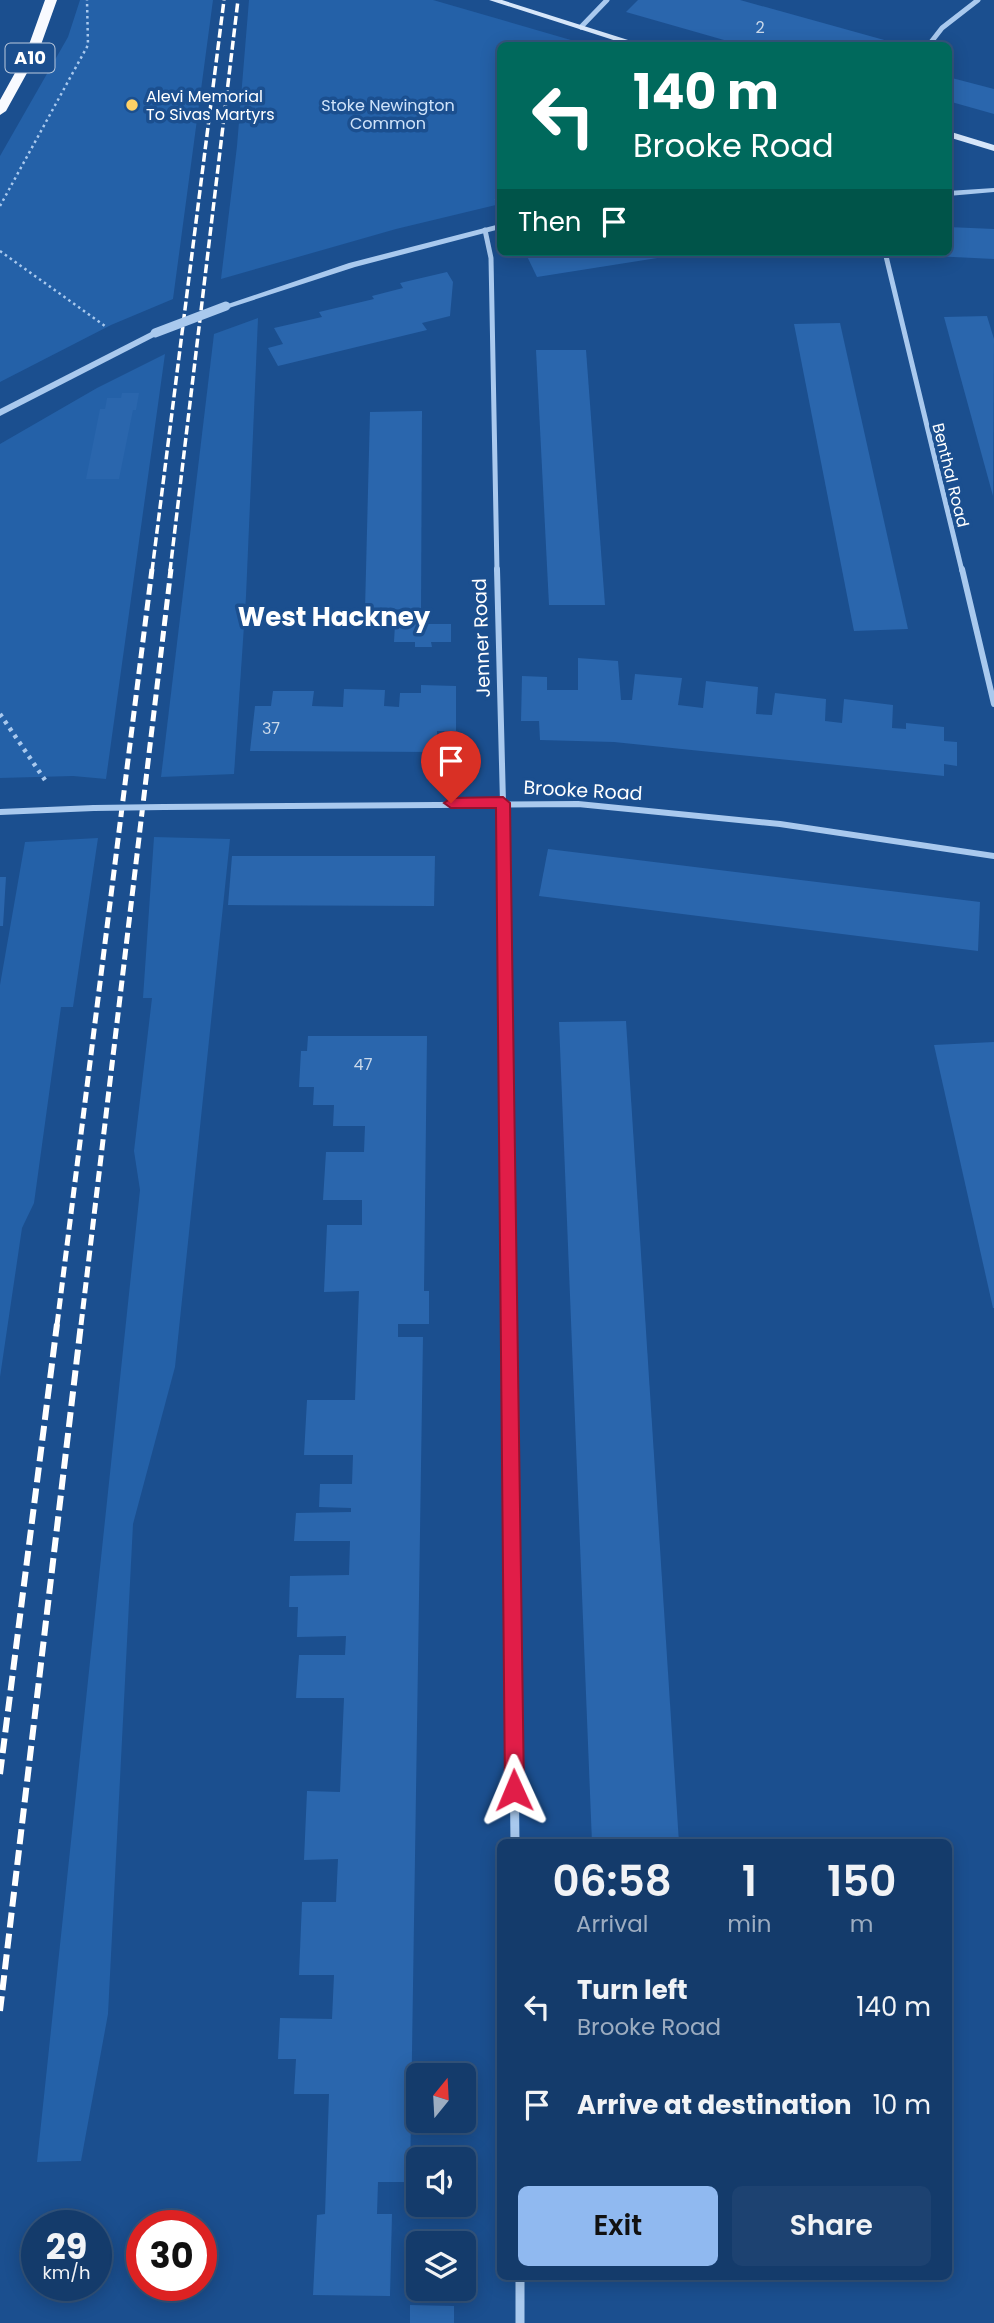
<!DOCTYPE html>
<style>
body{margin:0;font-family:Poppins,sans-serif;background:#1d4271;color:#f1f3f6;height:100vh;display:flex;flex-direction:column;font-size:26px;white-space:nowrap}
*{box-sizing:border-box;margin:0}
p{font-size:23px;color:#9dadc1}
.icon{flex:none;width:38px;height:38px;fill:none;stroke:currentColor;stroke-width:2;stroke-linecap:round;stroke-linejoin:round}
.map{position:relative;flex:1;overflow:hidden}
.sheet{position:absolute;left:497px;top:1839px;width:455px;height:441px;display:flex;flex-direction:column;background:#143b6b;border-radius:10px;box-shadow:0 4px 18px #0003,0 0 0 2px #33557e}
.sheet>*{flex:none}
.guide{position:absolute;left:497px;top:42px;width:455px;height:214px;border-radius:10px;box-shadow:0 4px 18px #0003,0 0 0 2px #33557e;background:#00695c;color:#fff;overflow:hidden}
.needle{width:46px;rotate:18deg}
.tools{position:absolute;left:406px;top:2063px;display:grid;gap:14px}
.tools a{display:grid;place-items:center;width:70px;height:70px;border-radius:10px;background:#143b6b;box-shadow:0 4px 18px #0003,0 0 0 2px #33557e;font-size:35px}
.speed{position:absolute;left:21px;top:2210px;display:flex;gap:14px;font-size:35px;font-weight:700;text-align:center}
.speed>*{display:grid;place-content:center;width:91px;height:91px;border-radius:50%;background:#143b6b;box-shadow:0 4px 18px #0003,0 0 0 2px #33557e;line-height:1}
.speed small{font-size:18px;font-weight:400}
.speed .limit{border:10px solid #d22;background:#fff;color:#111}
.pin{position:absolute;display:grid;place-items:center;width:60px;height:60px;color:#fff;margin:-72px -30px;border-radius:50% 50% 50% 0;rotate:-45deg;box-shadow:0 0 7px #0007}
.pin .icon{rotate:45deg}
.me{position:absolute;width:77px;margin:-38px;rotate:359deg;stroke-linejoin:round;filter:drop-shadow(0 0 5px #0008)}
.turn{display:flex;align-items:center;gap:24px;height:147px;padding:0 21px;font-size:32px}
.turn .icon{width:91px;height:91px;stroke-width:2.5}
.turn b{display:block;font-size:49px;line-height:60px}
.then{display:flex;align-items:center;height:66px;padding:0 21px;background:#0003;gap:14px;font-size:26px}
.eta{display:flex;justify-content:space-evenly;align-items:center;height:119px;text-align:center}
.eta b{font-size:42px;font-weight:600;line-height:49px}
.action{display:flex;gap:14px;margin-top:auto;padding:14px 21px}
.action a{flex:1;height:80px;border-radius:10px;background:#90b9f0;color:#111;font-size:28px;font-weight:600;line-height:80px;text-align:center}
.action a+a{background:#1d4271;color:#f1f3f6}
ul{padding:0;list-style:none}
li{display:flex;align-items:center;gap:21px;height:98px;padding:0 21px}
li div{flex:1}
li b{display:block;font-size:26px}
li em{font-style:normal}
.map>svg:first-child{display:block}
</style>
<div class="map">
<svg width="994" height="2323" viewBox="0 0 994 2323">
<rect width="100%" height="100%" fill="#1b4f8f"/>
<g fill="#2461a8">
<polygon points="80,0 213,0 173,299 111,325 0,382 0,156 68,37"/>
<polygon points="249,0 433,0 588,45 500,46 500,204 396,229 221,279 237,146"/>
<polygon points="258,318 246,596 234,774 161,777 214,334"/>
<polygon points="165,354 106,779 73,776 0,778 0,444 97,388"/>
<polygon points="154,837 230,839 175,1367 133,1524 108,2014 81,2161 37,2162 140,1190 134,1151 152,998 143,998"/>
<polygon points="98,838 73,1007 61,1007 34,1203 22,1228 0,1377 0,985 25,842"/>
</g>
<g fill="#2a66ad">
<polygon points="638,0 740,0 895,43 893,46 745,46 626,12"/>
<polygon points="948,77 994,89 994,114 948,101"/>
<polygon points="948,227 994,229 994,259 913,255 913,252 948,252"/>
<polygon points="525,252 689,252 689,253 537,277"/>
<polygon points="447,272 453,282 450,316 422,323 427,330 278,366 268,348 283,344 274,328 322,317 319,312 374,299 372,296 403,288 400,283"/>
<polygon points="987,316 994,339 993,496 944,317"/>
<polygon points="840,323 908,629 854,631 794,324"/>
<polygon points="536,350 586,350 605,605 549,605"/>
<polygon points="122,393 139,393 136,410 133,410 119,479 86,479 100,409 105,409 107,398 121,398"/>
<polygon points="422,411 421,609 365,610 370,412"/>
<polygon points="395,624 451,624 451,642 431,642 432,647 415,647 415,642 394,642"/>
<polygon points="578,658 618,661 621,700 632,700 635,674 682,678 678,705 703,708 706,681 758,687 756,714 772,715 775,693 826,699 825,721 842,723 844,699 893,705 892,728 906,729 906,723 944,727 944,741 957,742 957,766 944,764 944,776 614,742 540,740 539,721 521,721 522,676 547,677 547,690 578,690"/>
<polygon points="421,685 456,686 456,731 437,731 437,752 250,751 255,706 271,706 273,691 314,691 312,706 343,707 344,689 385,690 384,706 399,707 400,693 421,693"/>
<polygon points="548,849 980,902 978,951 539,896"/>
<polygon points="232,856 435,856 434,906 228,905"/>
<polygon points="0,877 6,877 3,926 0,926"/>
<polygon points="626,1021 679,1843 592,1843 559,1022"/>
<polygon points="308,1036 427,1036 424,1291 429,1291 429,1324 398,1324 398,1337 423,1337 410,2182 378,2182 377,2214 392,2214 390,2296 313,2295 317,2215 325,2214 329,2094 294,2094 296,2059 278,2059 280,2018 332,2019 334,1975 299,1975 302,1902 336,1902 338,1859 304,1860 307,1791 340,1792 344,1698 296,1698 299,1655 345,1655 346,1636 297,1637 298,1607 289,1607 290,1576 349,1575 350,1541 294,1541 296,1513 351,1512 351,1508 319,1507 320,1484 352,1484 353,1455 304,1455 307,1400 355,1400 359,1291 324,1292 327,1225 362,1225 362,1200 323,1200 326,1152 364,1152 365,1126 333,1126 334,1105 313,1105 314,1087 299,1087 301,1051 307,1051"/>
<polygon points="994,1042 994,1308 993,1308 934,1045"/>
<polygon points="410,2305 454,2306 454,2323 410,2323"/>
</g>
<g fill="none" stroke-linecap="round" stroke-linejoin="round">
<g stroke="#a9c9ee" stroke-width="2.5" stroke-dasharray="2.5 3.5" stroke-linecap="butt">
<polyline points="496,200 500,188"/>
<polyline points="0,206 88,45 87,0"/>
<polyline points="0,251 105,326"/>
</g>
<polyline stroke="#a9c9ee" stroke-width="4.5" stroke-dasharray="3.5 5" stroke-linecap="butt" points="0,714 45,780"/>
<g stroke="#a9c9ee" stroke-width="5">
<polyline points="581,27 607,0"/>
<polyline points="928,46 942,28 978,0"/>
<polyline points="485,230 491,258 497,571"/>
<polyline points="885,252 962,571"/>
</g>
<g stroke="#a9c9ee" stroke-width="6">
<polyline points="497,569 503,803 509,1325"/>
<polyline points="962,569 994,704"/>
<polyline points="164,807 578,804 780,824 994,856"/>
<polyline points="0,812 94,808"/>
</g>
<g stroke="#a9c9ee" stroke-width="9">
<polyline points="509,1324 515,1843"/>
<polyline points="520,2277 520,2323"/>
</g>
<g fill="#a9c9ee" fill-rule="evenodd">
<polygon points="994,188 994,192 948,196 948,191"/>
<polygon points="500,224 500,229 355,267 229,308 222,306 349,263"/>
<polygon points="155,330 158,331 158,335 0,416 0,409"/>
</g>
<g fill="#d6e6fa" fill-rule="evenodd">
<polygon points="489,0 502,0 647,46 632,46"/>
<polygon points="948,131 994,145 994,151 948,137"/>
</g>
<polygon fill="#f8faff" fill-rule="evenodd" points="45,0 57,0 38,53 6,111 0,115 0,100 26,53"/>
<g stroke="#fff" stroke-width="3.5" stroke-dasharray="9 3.5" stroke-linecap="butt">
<polyline points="152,571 224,0"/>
<polyline points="170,571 238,0"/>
</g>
<g stroke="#fff" stroke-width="5" stroke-dasharray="11 5" stroke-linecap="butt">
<polyline points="57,1325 152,569"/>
<polyline points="81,1325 171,569"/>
</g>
<g stroke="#fff" stroke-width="6" stroke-dasharray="15 6" stroke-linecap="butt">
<polyline points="0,1774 57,1324"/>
<polyline points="0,2011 81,1324"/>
</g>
<polyline stroke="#a9c9ee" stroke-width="6" points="94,808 164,807"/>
<polyline stroke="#a9c9ee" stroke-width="9" points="155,333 226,306"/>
</g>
<polygon fill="#e11d48" stroke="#92132f" stroke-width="2" points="503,797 510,803 524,1790 521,1797 514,1800 507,1797 505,1790 496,808 451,808 444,803 451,798"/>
<circle fill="#ffd166" stroke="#1b4f8f" stroke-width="2.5" cx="132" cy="105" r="7"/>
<g text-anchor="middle" stroke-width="7" stroke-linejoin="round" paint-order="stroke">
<g font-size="16" fill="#cad9ea">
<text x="760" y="33">2</text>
<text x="271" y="734">37</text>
<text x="363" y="1070">47</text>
</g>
<g font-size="16" fill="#fff" stroke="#1b4f8f" text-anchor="start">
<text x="146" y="102">Alevi Memorial<tspan x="146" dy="18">To Sivas Martyrs</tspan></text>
</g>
<g font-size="16" fill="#cfe3fa" stroke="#1b4f8f">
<text x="388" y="111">Stoke Newington<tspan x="388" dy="18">Common</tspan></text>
</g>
<g font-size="16" fill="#fff" stroke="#1b4f8f">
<text transform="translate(951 475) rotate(76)" y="6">Benthal Road</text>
</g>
<rect fill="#1b4f8f" stroke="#bbcadd" stroke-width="2" x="5.5" y="43.5" width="49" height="29" rx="5"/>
<g font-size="18" font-weight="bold" fill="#fff">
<text x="30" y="64">A10</text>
</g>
<g font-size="19" fill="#fff" stroke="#1b4f8f">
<text transform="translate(481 638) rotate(-92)" y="7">Jenner Road</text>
<text transform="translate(583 790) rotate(3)" y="7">Brooke Road</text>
</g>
<g font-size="26" font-weight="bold" fill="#fff" stroke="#1b4f8f">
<text x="334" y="626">West Hackney</text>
</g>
</g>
</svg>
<div class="tools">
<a><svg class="needle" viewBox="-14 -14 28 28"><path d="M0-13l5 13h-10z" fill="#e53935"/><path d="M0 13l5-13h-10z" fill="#9dadc1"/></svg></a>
<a><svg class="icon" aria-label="sound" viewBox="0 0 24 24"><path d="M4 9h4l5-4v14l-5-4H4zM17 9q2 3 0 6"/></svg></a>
<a><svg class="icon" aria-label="layers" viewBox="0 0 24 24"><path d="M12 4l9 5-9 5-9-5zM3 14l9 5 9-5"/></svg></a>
</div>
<div class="speed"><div>29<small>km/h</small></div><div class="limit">30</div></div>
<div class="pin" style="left:451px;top:803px;background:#d93025"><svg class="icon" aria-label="arrive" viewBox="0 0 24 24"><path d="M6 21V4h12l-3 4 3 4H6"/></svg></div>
<svg class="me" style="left:514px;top:1790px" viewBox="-20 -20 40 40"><path d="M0-17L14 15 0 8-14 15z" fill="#e11d48" stroke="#fff" stroke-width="4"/></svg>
<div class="guide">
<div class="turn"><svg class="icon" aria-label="left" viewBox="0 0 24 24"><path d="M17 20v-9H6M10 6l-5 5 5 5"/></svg><div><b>140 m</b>Brooke Road</div></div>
<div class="then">Then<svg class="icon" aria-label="arrive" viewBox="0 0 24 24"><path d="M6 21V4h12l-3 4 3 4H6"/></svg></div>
</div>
<section class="sheet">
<div class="eta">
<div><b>06:58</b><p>Arrival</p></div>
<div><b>1</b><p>min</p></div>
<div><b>150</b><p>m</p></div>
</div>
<ul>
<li><svg class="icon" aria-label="left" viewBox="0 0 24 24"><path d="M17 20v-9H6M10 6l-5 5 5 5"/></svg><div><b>Turn left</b><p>Brooke Road</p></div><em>140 m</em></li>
<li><svg class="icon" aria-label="arrive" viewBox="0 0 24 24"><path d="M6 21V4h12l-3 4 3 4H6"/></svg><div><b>Arrive at destination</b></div><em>10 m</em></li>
</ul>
<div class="action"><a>Exit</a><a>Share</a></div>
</section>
</div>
